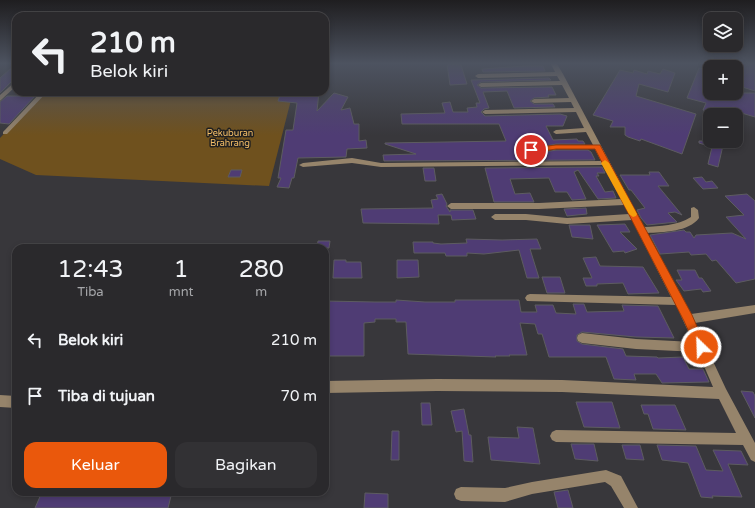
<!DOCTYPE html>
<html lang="id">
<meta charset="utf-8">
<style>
body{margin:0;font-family:"Varela Round",sans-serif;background:#323134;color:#f1f3f6;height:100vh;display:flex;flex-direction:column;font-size:15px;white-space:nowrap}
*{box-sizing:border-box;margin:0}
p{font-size:13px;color:#a5a6a9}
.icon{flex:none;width:22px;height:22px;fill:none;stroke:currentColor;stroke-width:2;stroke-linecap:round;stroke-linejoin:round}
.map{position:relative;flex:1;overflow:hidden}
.side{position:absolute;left:12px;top:244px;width:317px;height:252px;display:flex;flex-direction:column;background:#2a292c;border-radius:12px;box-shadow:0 2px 6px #0003,0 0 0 1px #464548}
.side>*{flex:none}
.guide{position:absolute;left:12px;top:12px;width:317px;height:84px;border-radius:12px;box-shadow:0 2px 6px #0003,0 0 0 1px #464548;background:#2a292c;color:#f1f3f6;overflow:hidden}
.tools{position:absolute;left:703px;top:12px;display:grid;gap:8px}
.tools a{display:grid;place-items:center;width:40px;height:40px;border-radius:8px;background:#2a292c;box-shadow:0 2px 6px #0003,0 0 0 1px #464548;font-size:20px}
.pin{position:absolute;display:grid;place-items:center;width:34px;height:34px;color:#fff;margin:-17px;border:2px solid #fff;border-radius:50%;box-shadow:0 1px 4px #0007}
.me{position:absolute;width:44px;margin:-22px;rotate:336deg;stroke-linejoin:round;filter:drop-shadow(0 0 3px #0008)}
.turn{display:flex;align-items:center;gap:14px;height:84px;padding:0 12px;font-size:18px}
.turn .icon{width:52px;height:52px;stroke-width:2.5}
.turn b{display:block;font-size:28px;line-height:34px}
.eta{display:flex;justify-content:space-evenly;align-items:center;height:68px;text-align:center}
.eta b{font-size:24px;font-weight:600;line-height:28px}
.action{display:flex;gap:8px;margin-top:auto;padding:8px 12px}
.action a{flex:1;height:46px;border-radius:12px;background:#ea580c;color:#fff;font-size:16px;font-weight:600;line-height:46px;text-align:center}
.action a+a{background:#323134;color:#f1f3f6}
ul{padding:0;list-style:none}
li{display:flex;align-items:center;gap:12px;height:56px;padding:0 12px}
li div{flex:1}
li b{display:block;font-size:15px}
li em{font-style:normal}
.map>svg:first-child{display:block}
</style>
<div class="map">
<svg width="755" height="508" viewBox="0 0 755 508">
<rect width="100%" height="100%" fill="#38373b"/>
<polygon fill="#6f511e" points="43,92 293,92 269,186 36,175 0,159 0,138"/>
<g fill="#4f3c74" stroke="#5d5c60">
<polygon points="447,64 461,65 467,84 450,85"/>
<polygon points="705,64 710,64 710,78 709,78 703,93 755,93 755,117 728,109 726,115 719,115 703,110 706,103 687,98 699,68 703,69"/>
<polygon points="736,64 755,64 755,91 736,85"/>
<polygon points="525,66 543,66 545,71 483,72 482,69"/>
<polygon points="10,69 16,69 16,77 0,93 0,78"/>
<polygon points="663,69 675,73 668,92 639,84 636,96 696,114 682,154 641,139 640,141 628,137 625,135 625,127 610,127 613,121 593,115 620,70 633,73 634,70 647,74 648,71 660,74"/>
<polygon points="549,78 551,80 481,82 477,85 481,88 552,87 556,95 548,95 549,97 534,98 530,101 534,104 553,104 555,107 514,108 507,91 483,92 489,108 484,109 481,112 485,116 560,114 567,116 563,126 546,126 553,140 577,139 578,141 583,141 585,144 556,144 542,147 520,148 515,152 524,155 557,150 588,150 591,152 595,160 384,161 383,155 416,154 385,144 385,143 506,141 499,124 402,124 401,114 445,113 442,103 450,102 453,112 468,112 467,108 477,107 476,103 480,103 471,80"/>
<polygon points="281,92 319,92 317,111 334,93 348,97 341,110 350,108 354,124 359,124 359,141 366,140 367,148 347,149 346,157 298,158 294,178 292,178 289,188 277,187 281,178 278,178 286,130 293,130 297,103 278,101"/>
<polygon points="23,95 36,95 9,124 0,123 0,102 7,96 21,96"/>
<polygon points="699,141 724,141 718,167 708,164 712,147 699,143"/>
<polygon points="602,167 605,173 597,173 599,176 596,176 605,192 613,191 616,198 598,199 578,170 574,172 586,199 572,200 567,192 555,192 549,178 510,179 515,194 530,193 534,202 494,202 485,168"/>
<polygon points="423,168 434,168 436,181 425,181"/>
<polygon points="231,170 242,170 240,177 228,177"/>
<polygon points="649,172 659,172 669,186 658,186 682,215 675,212 668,213 677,222 647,225 641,218 637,210 645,208 631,190 629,190 620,175 650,175"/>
<polygon points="702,177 706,182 712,181 718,188 703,189 693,178"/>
<polygon points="442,194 447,204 446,206 450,212 450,210 473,210 476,219 452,220 451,215 438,215 439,224 363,223 361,209 433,208 431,200 438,199 436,195"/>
<polygon points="747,194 755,201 755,279 736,283 716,260 712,261 706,254 691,255 689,252 660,254 650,235 684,230 686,232 690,232 694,238 696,235 732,233 746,239 726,217 744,215 725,196"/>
<polygon points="586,208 587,214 567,216 564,209"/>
<polygon points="625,224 630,232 620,232 637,249 625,253 624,251 613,252 597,225"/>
<polygon points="569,225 590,225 593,239 572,237"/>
<polygon points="466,239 502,240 537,239 541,249 530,249 539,278 527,278 519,250 484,254 467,253 467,256 446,256 445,253 414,253 413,242 433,242 433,243 441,244 467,243"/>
<polygon points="318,241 330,241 329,248 317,248"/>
<polygon points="596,257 600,266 643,267 659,293 628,294 623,283 597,284 597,286 586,286 583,278 592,278 583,258"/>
<polygon points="334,260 346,260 346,262 361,262 362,278 333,278"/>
<polygon points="397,260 418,260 419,277 397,278"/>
<polygon points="677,270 695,270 699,278 702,278 711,291 703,292 701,289 684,291 676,280 682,280"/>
<polygon points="542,277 560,277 565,293 547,293"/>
<polygon points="396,300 425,302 455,302 455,300 519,300 521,312 537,312 535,305 553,305 556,313 576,314 573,304 584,304 587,312 624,311 622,305 658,306 674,338 636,337 582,332 577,335 577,341 582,344 623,349 626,356 657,357 658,358 683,357 689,369 703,369 709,382 662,383 656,374 634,374 636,380 614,379 606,357 549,357 542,334 538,334 535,324 520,323 527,355 509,355 510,356 495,356 496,357 408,354 406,322 396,322 396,319 375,319 375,322 364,323 364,356 325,356 325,301 375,302 396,302"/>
<polygon points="741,391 753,392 755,396 755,418"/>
<polygon points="576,402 612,402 620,428 584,427"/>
<polygon points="421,403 430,403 432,425 422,425"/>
<polygon points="641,405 675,405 686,430 653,429 648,414 644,414"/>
<polygon points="464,409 469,435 471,435 473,462 464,461 462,431 456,432 451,411"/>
<polygon points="517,427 533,428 540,464 491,460 488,437 519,438"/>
<polygon points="392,431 399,431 399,460 391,460"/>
<polygon points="571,444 594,444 598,461 575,459"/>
<polygon points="622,445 640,445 644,460 626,459"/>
<polygon points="657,445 696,446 706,470 723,471 713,450 741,451 748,465 728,464 742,497 712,496 713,498 701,497 688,463 662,460"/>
<polygon points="568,490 573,508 558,508 554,492"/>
<polygon points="42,492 160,494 160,492 172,492 168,508 35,508"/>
<polygon points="365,493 388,494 388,508 364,508"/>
</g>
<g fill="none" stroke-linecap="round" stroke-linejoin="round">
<g fill="#96846b" fill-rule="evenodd">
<path d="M551 64H557L563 74 644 227C660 226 677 226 691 217V208L694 207 698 210 699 218C689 232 663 232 647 233L691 314 755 305V313L695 323 726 389 755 443V462L751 460 743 445 556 442 552 440 550 436 552 432 556 430 736 433 719 399 562 392 437 391 325 393V381L437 379 562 380 713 387 698 352 636 349 582 343 578 341 577 338 578 335 582 333 636 339 693 342 676 305 527 301 525 298 527 295 530 294 671 297 632 220 567 224 526 220H495L491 217 495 214H526L567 218 629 214 624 205 539 209H451L447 206 451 203H539L621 199 604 165 381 167 352 163 303 167 299 165 303 163 352 158 381 163 601 161 595 149C582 149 569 148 557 149 547 150 524 157 516 151L520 149 542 148 556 145H593L586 132 556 134 553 132 556 130 584 128 576 112 485 114 482 112 485 110 574 108 571 102 534 103 531 101 534 99 569 98 562 85 481 87 478 85 481 83 560 81 557 76 478 78 475 76 478 74 555 72Z"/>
<polygon points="16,81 16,86 0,101 0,95"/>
<polygon points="41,92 47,92 7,134 3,134 3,132"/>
<polygon points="0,395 16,396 16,408 0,407"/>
<polygon points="606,470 621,476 638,508 624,508 611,486 605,482 532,494 505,502 461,501 456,499 454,494 456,489 461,487 505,488 532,482"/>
</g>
</g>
<linearGradient id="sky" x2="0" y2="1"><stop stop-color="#1f1e20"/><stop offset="0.47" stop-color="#4d5360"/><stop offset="1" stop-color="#4d5360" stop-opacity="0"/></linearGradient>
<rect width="755" height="135" fill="url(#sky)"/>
<polygon fill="#ea580c" stroke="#983908" points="556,145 600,145 692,315 706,347 705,350 701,352 697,350 684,321 595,149 556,149 531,153 528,150 531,148"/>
<polygon fill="#f59e0b" points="605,160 609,163 637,214 636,216 633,217 629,214 601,163"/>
<g text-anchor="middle" stroke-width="3" stroke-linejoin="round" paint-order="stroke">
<g font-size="9" fill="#f7c068" stroke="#1f1f20">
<text x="230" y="136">Pekuburan<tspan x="230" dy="10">Brahrang</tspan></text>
</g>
</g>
</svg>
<div class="tools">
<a><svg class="icon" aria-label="layers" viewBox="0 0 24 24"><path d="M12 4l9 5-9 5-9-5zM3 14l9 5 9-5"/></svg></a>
<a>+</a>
<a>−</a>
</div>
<div class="pin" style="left:531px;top:150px;background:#d93025"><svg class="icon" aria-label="arrive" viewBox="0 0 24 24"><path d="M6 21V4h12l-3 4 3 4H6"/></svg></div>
<svg class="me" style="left:701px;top:347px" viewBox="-20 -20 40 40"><circle r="17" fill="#ea580c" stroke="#fff" stroke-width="3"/><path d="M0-11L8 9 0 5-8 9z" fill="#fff"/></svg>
<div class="guide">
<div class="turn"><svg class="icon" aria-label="left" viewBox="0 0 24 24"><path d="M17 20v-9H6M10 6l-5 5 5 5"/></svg><div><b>210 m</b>Belok kiri</div></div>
</div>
<section class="side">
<div class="eta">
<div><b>12:43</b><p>Tiba</p></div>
<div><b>1</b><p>mnt</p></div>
<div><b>280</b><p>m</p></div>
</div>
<ul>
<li><svg class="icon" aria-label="left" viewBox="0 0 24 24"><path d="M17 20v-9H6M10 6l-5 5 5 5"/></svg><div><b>Belok kiri</b></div><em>210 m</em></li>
<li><svg class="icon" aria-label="arrive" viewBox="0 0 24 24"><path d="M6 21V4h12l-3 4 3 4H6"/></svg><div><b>Tiba di tujuan</b></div><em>70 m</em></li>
</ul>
<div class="action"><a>Keluar</a><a>Bagikan</a></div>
</section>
</div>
